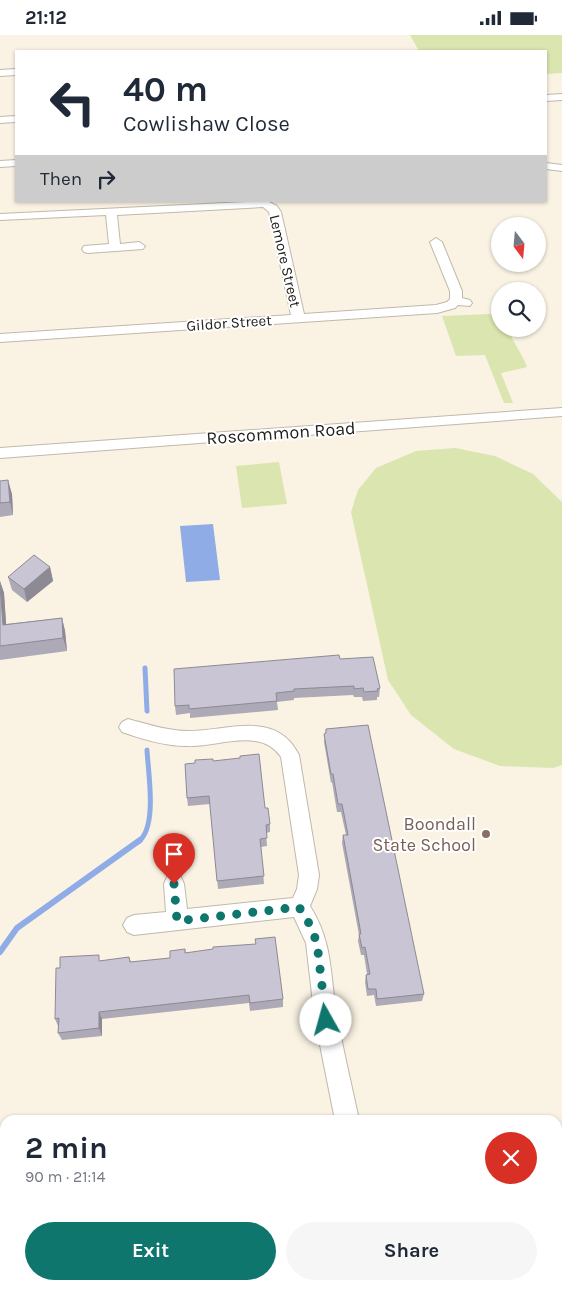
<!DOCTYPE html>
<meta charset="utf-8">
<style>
body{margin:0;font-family:Karla,sans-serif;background:#f6f6f7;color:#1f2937;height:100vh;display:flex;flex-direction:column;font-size:19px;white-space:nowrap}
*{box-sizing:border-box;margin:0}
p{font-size:16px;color:#747a83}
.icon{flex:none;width:28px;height:28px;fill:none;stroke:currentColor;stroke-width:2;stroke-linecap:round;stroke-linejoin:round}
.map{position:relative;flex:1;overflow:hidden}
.side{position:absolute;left:0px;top:1080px;width:562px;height:175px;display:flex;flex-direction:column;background:#fff;border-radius:15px 15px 0 0;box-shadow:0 1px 4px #0004}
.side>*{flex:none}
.hud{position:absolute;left:15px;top:15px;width:532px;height:152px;border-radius:0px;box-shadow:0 1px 4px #0004;background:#fff;color:#1f2937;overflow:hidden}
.needle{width:32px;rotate:164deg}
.tools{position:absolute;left:491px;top:182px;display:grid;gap:10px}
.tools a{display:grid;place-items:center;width:55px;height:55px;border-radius:50%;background:#fff;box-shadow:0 1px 4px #0004;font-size:25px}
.pin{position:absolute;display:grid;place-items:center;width:42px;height:42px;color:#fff;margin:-51px -21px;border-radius:50% 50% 50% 0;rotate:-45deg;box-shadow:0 0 5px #0007}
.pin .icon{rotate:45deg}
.me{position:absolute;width:55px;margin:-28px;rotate:353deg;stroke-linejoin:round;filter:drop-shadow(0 0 4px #0008)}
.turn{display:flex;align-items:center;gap:18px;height:105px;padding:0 25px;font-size:22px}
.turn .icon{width:65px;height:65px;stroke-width:2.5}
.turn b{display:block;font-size:35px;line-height:42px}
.then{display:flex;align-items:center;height:48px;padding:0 25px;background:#0003;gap:10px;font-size:19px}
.round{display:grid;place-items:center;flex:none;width:52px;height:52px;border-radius:26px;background:#f6f6f7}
.overview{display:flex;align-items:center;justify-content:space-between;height:85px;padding:0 25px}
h1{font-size:30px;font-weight:700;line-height:38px}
.primary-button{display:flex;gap:10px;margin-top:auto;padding:10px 25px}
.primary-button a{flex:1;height:58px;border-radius:30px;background:#0f766e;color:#fff;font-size:20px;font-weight:700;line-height:58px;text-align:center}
.primary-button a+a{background:#f6f6f7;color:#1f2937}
.status{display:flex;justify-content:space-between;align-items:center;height:35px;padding:0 25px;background:#fff;direction:ltr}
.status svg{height:14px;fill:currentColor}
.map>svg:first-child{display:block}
</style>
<div class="status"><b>21:12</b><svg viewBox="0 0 49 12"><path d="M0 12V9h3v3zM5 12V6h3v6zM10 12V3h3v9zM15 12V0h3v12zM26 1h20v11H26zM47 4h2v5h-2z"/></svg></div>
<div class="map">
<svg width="562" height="1255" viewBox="0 0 562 1255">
<rect width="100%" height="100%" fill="#faf3e4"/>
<g fill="#dae5af">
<polygon points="410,0 562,0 562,38 546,39 546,16 419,16"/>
<path d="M489 279 500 282V294H508C513 308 522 318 527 332L501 338 513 368H504L485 320 456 321 442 281Z"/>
<polygon points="455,413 495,421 533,439 562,467 562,730 553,733 500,731 454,714 411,680 388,645 351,477 358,455 376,433 416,416"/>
<polygon points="279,427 287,469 242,473 236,431"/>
<polygon points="0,1192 5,1217 5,1250 12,1250 13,1255 0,1255"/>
</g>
<polygon fill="#8face6" points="213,489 220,545 186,547 180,491"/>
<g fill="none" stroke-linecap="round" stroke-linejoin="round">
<g stroke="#8face6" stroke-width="5">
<polyline points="145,633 147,676"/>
<path d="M138 807C158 793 148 737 147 715"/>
</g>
<polyline stroke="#8face6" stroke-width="6" points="0,917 17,893 140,805"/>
<g stroke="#c0b9ab" stroke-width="2">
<g id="minor">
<polygon points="16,34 16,40 0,41 0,35"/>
<polygon points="562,59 562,65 546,66 546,60"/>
<polygon points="16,81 16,87 0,88 0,82"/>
<polygon points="16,125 16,131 0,132 0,126"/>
<polygon points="546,128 562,130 562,136 546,134"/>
<polygon points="267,166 277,171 281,177 304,279 436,270 447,267 450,264 450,256 430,207 436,203 442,207 462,256 462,263 470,265 472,268 470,271 458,270 455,273 437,278 0,307 0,299 291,280 269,177 263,172 117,180 120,209 139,207 145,211 143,214 88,218 84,217 82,214 84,211 109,209 106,180 0,185 0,179"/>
<polygon points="562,373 562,381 0,423 0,413"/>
<path d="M128 684C147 689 168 696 188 696 228 696 276 674 299 720L319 840 317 854 310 871C335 911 329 943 338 986 344 1019 352 1052 359 1085H335L315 985 306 908 294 882 134 900 127 897 123 890 127 883 134 880 166 877 164 849 167 842 174 840 181 842 184 849 187 874 293 863 297 854 299 840 281 722C260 691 217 713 186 711 165 711 142 704 122 697L119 692 122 687Z"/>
<polygon points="392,1250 419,1250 421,1255 394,1255"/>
</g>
</g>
<use href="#minor" fill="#fff" fill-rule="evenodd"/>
</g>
<g fill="#ada9b6">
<polygon points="0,446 12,459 13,480 0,482"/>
<polygon points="50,532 53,546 27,567 12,555 8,542"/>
<polygon points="0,546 4,558 6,589 62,583 65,596 67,616 0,625"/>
<polygon points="340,624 380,653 379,662 377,662 377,665 363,666 362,662 354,662 353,660 294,663 294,665 277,667 278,675 190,683 190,678 176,680 175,671"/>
<polygon points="326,694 424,959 422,966 376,971 374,960 367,961 365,947 366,940 367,939 364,920 361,920 358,906 359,900 342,808 343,800 346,800 341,777 337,777 332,747 331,748 324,707"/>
<polygon points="213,726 265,773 270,789 270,797 266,798 267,811 261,812 264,849 218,854 210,769 188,771 187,763"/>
<polygon points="185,914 186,918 283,964 283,972 250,976 249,968 102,984 102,1001 62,1005 58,998 58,991 55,984 101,926 129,922 131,927 170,923"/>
</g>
<g fill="#8d8a94">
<polygon points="8,445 12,459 13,480 10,467"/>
<polygon points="50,532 53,546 27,567 24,554"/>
<polygon points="0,546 4,558 7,603 3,590"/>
<polygon points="62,583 65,596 67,616 63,603"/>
<polygon points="99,977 102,984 102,1001 99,993"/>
</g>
<g fill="#c9c5d4" stroke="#8d8a94">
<polygon points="8,445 10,467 0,468 0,446"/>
<polygon points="34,520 50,532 24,554 8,542"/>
<polygon points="0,550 3,590 62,583 63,603 0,611"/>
<polygon points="339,620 340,624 373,622 380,653 377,654 378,656 364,657 363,653 354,654 354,651 294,654 294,656 276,658 277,666 189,674 189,670 175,671 174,634"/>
<polygon points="368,690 424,959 377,964 376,954 368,954 366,940 370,939 365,912 362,913 359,899 361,899 343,800 348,800 342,769 338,769 333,739 331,739 324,699 326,698 326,694"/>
<polygon points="259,719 265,773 268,773 270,789 266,790 267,803 260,804 264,841 217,846 209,761 187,763 185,729 195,728 195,725 213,724 213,726 240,723 240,721"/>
<polygon points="275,902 283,964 250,968 249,960 99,977 99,993 58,998 59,983 55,984 56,933 60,933 60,922 99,920 99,926 129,922 130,927 170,923 170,916 185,914 185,918 213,914 213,912 256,909 255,904"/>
</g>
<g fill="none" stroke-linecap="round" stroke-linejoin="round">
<polyline stroke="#0f766e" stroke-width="9" stroke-dasharray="0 16.2" points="174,849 177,886 299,872 310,890 317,908 326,985"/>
</g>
<circle fill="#8d6e63" stroke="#fff" stroke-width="2" cx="486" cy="799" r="5"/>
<g text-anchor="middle" stroke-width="4" stroke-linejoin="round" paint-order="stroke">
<g font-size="15" fill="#23201b" stroke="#fff">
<text transform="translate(285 226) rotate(77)" y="5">Lemore Street</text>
<text transform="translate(229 288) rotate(-4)" y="5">Gildor Street</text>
</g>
<g font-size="18" fill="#23201b" stroke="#fff">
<text transform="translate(281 398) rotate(-4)" y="6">Roscommon Road</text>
</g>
<g font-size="18" fill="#785e54" stroke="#fff" text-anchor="end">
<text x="476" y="795">Boondall<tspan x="476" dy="21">State School</tspan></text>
</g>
</g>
</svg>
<div class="tools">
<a><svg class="needle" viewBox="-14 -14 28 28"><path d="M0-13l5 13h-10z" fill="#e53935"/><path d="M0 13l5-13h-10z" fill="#747a83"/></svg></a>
<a><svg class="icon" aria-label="search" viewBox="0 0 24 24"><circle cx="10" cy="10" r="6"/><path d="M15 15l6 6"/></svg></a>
</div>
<div class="pin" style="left:174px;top:849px;background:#d93025"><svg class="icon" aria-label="arrive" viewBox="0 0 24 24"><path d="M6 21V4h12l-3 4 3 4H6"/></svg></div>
<svg class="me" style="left:326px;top:985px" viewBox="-20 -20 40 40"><circle r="19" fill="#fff"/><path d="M0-13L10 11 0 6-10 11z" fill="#0f766e"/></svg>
<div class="hud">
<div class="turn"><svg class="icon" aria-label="left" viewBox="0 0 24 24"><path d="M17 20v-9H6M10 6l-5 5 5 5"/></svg><div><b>40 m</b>Cowlishaw Close</div></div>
<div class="then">Then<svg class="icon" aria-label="right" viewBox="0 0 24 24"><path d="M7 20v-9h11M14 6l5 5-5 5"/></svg></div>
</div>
<section class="side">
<div class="overview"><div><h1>2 min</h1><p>90 m · 21:14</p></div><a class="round" style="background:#d93025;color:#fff"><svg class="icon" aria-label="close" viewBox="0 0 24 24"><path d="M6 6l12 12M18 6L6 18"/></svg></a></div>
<div class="primary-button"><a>Exit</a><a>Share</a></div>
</section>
</div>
